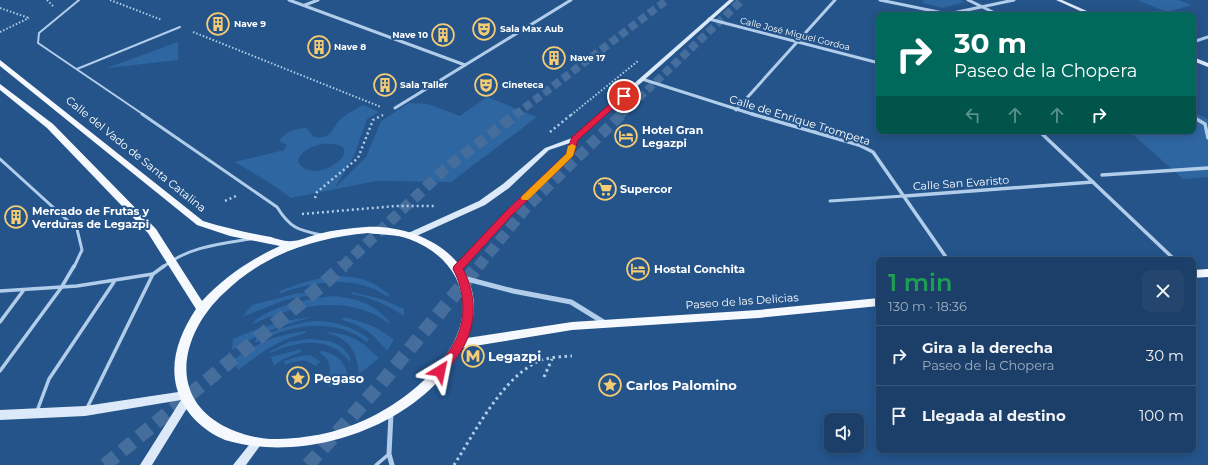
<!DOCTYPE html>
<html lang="es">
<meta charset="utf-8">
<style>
body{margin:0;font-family:Montserrat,sans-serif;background:#24466e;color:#f1f3f6;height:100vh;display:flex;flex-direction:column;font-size:15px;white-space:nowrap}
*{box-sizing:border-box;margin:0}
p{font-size:13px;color:#a0afc0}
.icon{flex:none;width:22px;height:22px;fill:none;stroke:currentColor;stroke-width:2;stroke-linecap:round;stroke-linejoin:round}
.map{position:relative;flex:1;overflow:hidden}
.side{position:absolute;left:876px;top:257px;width:320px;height:196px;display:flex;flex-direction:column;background:#1b3f68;border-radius:8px;box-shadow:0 2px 10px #0003,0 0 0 1px #39587c}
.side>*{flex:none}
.guide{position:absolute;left:876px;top:12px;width:320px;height:122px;border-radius:8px;box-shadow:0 2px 10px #0003,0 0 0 1px #39587c;background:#00695c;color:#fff;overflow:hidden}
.fabs{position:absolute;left:824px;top:413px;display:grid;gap:8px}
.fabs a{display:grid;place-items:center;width:40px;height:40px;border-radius:8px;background:#1b3f68;box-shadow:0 2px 10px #0003,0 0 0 1px #39587c;font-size:20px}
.pin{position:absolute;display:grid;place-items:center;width:34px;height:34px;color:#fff;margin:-17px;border:2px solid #fff;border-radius:50%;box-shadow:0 1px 4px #0007}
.me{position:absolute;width:44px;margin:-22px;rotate:35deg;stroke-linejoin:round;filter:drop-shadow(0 0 3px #0008)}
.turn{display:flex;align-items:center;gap:14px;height:84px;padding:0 12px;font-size:18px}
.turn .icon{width:52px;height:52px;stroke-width:2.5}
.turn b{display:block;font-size:28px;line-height:34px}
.lanes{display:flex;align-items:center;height:38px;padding:0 12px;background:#0003;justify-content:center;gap:20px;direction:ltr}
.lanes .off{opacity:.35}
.round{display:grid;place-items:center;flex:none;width:42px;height:42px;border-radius:8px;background:#24466e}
.summary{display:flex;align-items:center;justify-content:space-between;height:68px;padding:0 12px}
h1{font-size:24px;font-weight:600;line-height:30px;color:#1e9e55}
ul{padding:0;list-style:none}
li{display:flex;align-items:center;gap:12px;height:60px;padding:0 12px;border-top:1px solid #39587c}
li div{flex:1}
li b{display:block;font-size:15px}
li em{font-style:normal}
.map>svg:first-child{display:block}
</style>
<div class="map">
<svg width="1208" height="465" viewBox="0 0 1208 465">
<rect width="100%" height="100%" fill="#24548a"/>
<g fill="#2e66a2" fill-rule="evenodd">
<polygon points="924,0 960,0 965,2 943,8 922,3"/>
<polygon points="1137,0 1179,0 1192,5 1167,12"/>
<polygon points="178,42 178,60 107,68"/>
<path d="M487 97 537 117 451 182 376 181 291 198 273 185 235 162 284 150 287 145 279 141C285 132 296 128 306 128L314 137C334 140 331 126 343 117 349 112 357 109 363 105L379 112 367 119 354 156 335 188 366 157 381 121 409 103 428 104 460 116ZM321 144C378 139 316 191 298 162 300 151 311 147 321 144Z"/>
<polygon points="1193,112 1208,119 1208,177 1183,179 1129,131 1193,131"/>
<path d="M340 276C362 277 372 281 390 295L388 297C356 274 313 281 279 294L280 291C300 283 319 277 340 276Z"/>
<polygon points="320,291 320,293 285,300 242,317 252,305 294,294"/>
<path d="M352 292 381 299 404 309V316C387 305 371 297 351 294Z"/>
<path d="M334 296C359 299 373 303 390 322L388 323C350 293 291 305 251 325 265 307 311 298 334 296Z"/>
<path d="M312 317 264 332 232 350 233 339C260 327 283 320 312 317Z"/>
<path d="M343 317C364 322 377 326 394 340L387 351C371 332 365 327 342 320Z"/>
<path d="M313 321C335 321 352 326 369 339L367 342C333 316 290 325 255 343L256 338C275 330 293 324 313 321Z"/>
<path d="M306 331V333C279 339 259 354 238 370L233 360C257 342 277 335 306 331Z"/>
<path d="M327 332C354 335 360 340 379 358L359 374C357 351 350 339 327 333Z"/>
<path d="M309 339C327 340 343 341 351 360L349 361C330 335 296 341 270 353L269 352 289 342Z"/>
<polygon points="301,349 301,352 281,360 274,366 271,357"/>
<path d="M321 351C337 353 347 363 348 380L329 387C329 373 334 361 320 353Z"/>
<path d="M310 355 321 362 315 366C305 357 296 361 285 365L284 361 300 356Z"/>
</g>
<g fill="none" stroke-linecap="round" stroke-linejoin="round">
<g stroke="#456e9c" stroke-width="8" stroke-dasharray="8 4" stroke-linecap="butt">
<polyline points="515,115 667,0"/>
<polyline points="621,115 742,0"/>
</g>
<g stroke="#456e9c" stroke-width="11" stroke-dasharray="11 5.5" stroke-linecap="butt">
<polyline points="342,267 445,169 517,114"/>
<polyline points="478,267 526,208 622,114"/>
</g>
<g stroke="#456e9c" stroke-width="14" stroke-dasharray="14 8" stroke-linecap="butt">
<polyline points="105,465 321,286 343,266"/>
<polyline points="308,465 379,386 478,266"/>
</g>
<g stroke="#b1cdea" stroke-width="2" stroke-dasharray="1.5 2" stroke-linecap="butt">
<polyline points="47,0 53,6"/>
<polyline points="110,0 162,20"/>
<polyline points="0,8 29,18"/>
<polyline points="0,32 29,18"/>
<polyline points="193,32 381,107"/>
<polyline points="571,115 638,61"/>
</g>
<g stroke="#b1cdea" stroke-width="2.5" stroke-dasharray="2 3" stroke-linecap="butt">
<polyline points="550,132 572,114"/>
<polyline points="315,198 317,192 358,158 373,120 383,115"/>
<polyline points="225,201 236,196"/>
<polyline points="302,214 396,206 435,206"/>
</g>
<g stroke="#b1cdea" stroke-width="3" stroke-dasharray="2.5 3.5" stroke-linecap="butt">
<polyline points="544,377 552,359"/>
<path d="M454 465C475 432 499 384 533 364 544 357 559 357 572 356"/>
</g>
<g stroke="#b1cdea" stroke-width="2">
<polyline points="79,0 39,33 38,43 144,115"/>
<polyline points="77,69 180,27"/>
</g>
<g stroke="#b1cdea" stroke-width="3">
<path d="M142 114 277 207C290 228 298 230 321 235"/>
<polyline points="0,159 77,229 82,250 74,267"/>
<polyline points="830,201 904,196"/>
<path d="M163 267C188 247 219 244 250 239"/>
</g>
<g stroke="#b1cdea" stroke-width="3.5">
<polyline points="0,291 77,286 153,274"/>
<polyline points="0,322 23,291"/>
<polyline points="0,371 61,288 74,266"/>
<polyline points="87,408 153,274 164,266"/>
<polyline points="37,411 49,379 114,282"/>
<polyline points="376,465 389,454"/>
</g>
<g stroke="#b1cdea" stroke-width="3">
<polyline points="289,0 465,65"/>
<polyline points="880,0 948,14 1014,0"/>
<polyline points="968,0 999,15"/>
<polyline points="305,5 318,0"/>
<polyline points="709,19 879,63"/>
<polyline points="1193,42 1208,37"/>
<polyline points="642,79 755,115"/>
<polyline points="395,108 571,0"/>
<polyline points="736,110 835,0"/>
</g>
<g stroke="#b1cdea" stroke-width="3.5">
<polyline points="752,114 859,145 873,152 948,260"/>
<polyline points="1193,117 1205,124 1208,138"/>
<polyline points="1039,131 1175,260"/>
<polyline points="1102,175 1208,168"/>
<polyline points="905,196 1093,182"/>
</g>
<g stroke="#b1cdea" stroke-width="5">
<polyline points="463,278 513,291 571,302 605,323"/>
<polyline points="391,414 389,454 392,465"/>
</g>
<g fill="#dce9f8" fill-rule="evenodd">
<polygon points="729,0 734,0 577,140 572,155 511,216 461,271 455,271 454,269 505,212 567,153 570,143 549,150 509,188 485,205 412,238 406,238 405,236 406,234 479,201 503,184 545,148 572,138"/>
<polygon points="1056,0 1062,0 1096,15 1089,15"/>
<polygon points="1193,57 1208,63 1208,67 1193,61"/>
<polygon points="185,391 189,392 189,396 192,400 152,465 140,465 181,400 85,416 0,420 0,410 85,406"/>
<polygon points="257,438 261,440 262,443 246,465 233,465 253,440"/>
</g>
<g fill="#f5f9fe" fill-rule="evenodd">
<path d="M0 60 203 221C226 228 248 233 271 237 277 239 286 242 292 241 300 241 310 236 318 234 334 230 350 228 366 227 428 224 496 269 467 338L572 322 758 310 879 298V306L758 318 572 330 462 348C422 425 307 465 225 440 202 430 184 413 177 389 169 361 180 333 196 309L148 233 47 128 0 90V84L53 124 156 229 202 301C224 277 251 259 280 246L230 236 197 225 0 66ZM368 233C381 235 397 234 409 239 458 257 478 303 450 349 433 376 405 399 377 414 343 432 309 439 271 439 253 438 232 432 217 422 166 389 186 328 224 293 264 254 314 238 368 233Z"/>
<polygon points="1208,269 1208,277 1193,278 1193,270"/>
</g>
</g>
<path fill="#e11d48" stroke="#92132f" d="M621 94 627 96 578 140 573 156 511 216 463 269C476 293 477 322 464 346 458 356 451 365 444 375L440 376 436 375 435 371 436 368C442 360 450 352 454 343 467 320 465 291 453 269L454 266 505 212 566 154 572 137Z"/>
<polygon fill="#f59e0b" points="572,144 576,146 573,156 528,200 522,200 521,198 522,196 566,154 568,146"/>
<defs>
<g id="building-ring" transform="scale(1.15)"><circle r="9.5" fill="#24548a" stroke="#f5cc74" stroke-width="1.5"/><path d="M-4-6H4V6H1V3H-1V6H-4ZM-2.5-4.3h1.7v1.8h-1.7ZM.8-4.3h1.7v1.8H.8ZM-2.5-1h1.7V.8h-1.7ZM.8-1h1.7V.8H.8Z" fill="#f5cc74"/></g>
<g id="theatre-ring" transform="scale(1.15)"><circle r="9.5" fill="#24548a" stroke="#f5cc74" stroke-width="1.5"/><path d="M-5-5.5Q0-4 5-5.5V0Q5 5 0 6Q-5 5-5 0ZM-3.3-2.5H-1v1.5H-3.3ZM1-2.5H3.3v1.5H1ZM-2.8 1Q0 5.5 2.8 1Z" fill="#f5cc74"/></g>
<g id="hotel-ring" transform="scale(1.15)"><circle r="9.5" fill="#24548a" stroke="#f5cc74" stroke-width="1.5"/><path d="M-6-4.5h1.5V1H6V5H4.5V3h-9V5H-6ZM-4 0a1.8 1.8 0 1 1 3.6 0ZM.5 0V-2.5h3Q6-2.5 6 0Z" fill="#f5cc74"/></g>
<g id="supermarket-ring" transform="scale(1.15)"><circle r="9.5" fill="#24548a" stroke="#f5cc74" stroke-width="1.5"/><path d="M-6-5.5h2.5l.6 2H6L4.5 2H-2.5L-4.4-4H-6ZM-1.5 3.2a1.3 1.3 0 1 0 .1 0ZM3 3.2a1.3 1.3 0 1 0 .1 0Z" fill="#f5cc74"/></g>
<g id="metro-ring" transform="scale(1.15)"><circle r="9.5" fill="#24548a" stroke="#f5cc74" stroke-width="1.5"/><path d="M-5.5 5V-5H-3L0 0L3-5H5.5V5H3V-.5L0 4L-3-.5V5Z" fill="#f5cc74"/></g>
<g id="sight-ring" transform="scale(1.15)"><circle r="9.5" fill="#24548a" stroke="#f5cc74" stroke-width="1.5"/><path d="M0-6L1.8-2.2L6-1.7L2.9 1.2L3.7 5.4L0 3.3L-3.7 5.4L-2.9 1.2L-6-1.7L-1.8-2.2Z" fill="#f5cc74"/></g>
</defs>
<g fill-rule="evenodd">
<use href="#building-ring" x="218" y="24"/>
<use href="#theatre-ring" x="484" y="29"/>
<use href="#building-ring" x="443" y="35"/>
<use href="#building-ring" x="319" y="47"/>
<use href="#building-ring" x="554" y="58"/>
<use href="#building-ring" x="385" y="85"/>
<use href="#theatre-ring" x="486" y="85"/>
<use href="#hotel-ring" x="626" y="136"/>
<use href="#supermarket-ring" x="605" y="189"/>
<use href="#building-ring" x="16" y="217"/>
<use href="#hotel-ring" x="638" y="269"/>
<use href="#metro-ring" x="473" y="356"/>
<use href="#sight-ring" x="298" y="378"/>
<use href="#sight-ring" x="610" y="385"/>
</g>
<g text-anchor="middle" stroke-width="4" stroke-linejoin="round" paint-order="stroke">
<g font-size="9" font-weight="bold" fill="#fff" stroke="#24548a" text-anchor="start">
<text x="234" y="27">Nave 9</text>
<text x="500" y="32">Sala Max Aub</text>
<text x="428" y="38" text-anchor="end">Nave 10</text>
<text x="334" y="50">Nave 8</text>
<text x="570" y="61">Nave 17</text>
<text x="400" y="88">Sala Taller</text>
<text x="502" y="88">Cineteca</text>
</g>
<g font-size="9" fill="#fff" stroke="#24548a">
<text transform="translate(795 34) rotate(14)" y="3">Calle José Miguel Gordoa</text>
</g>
<g font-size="11" fill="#fff" stroke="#24548a">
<text transform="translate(800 120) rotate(17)" y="4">Calle de Enrique Trompeta</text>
<text transform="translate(136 154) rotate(39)" y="4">Calle del Vado de Santa Catalina</text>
<text transform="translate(961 183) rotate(-4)" y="4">Calle San Evaristo</text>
<text transform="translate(742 301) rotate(-4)" y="4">Paseo de las Delicias</text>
</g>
<g font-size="11" font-weight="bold" fill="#fff" stroke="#24548a" text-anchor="start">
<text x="642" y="134">Hotel Gran<tspan x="642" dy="13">Legazpi</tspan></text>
<text x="620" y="193">Supercor</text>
<text x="32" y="215">Mercado de Frutas y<tspan x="32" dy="13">Verduras de Legazpi</tspan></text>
<text x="654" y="273">Hostal Conchita</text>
</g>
<g font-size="13" font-weight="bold" fill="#fff" stroke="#24548a" text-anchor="start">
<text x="488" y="361">Legazpi</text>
<text x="314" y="383">Pegaso</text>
<text x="626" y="390">Carlos Palomino</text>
</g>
</g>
</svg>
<div class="fabs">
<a><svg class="icon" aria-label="sound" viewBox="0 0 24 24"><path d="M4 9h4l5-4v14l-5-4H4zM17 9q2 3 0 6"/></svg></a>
</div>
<div class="pin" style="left:624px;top:96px;background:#d93025"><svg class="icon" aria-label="arrive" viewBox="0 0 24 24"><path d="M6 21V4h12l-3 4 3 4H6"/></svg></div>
<svg class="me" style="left:440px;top:371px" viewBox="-20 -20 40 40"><path d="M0-17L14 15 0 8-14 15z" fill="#e11d48" stroke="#fff" stroke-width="4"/></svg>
<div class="guide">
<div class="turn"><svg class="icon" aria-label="right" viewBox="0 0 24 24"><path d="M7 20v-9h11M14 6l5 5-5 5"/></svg><div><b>30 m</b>Paseo de la Chopera</div></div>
<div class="lanes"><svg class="icon off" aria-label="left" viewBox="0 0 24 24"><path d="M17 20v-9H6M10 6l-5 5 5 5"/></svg><svg class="icon off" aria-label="ahead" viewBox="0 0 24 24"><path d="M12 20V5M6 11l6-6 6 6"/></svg><svg class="icon off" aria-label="ahead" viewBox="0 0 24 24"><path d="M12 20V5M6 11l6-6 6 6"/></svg><svg class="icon" aria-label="right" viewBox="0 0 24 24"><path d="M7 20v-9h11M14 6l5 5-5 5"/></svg></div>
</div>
<section class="side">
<div class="summary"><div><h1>1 min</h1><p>130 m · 18:36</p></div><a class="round"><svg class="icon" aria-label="close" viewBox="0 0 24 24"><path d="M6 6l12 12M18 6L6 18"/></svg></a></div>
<ul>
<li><svg class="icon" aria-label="right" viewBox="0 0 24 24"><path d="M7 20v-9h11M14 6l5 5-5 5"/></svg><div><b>Gira a la derecha</b><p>Paseo de la Chopera</p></div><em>30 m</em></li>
<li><svg class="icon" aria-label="arrive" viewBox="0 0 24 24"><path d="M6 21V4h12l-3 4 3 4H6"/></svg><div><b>Llegada al destino</b></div><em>100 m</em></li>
</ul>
</section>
</div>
